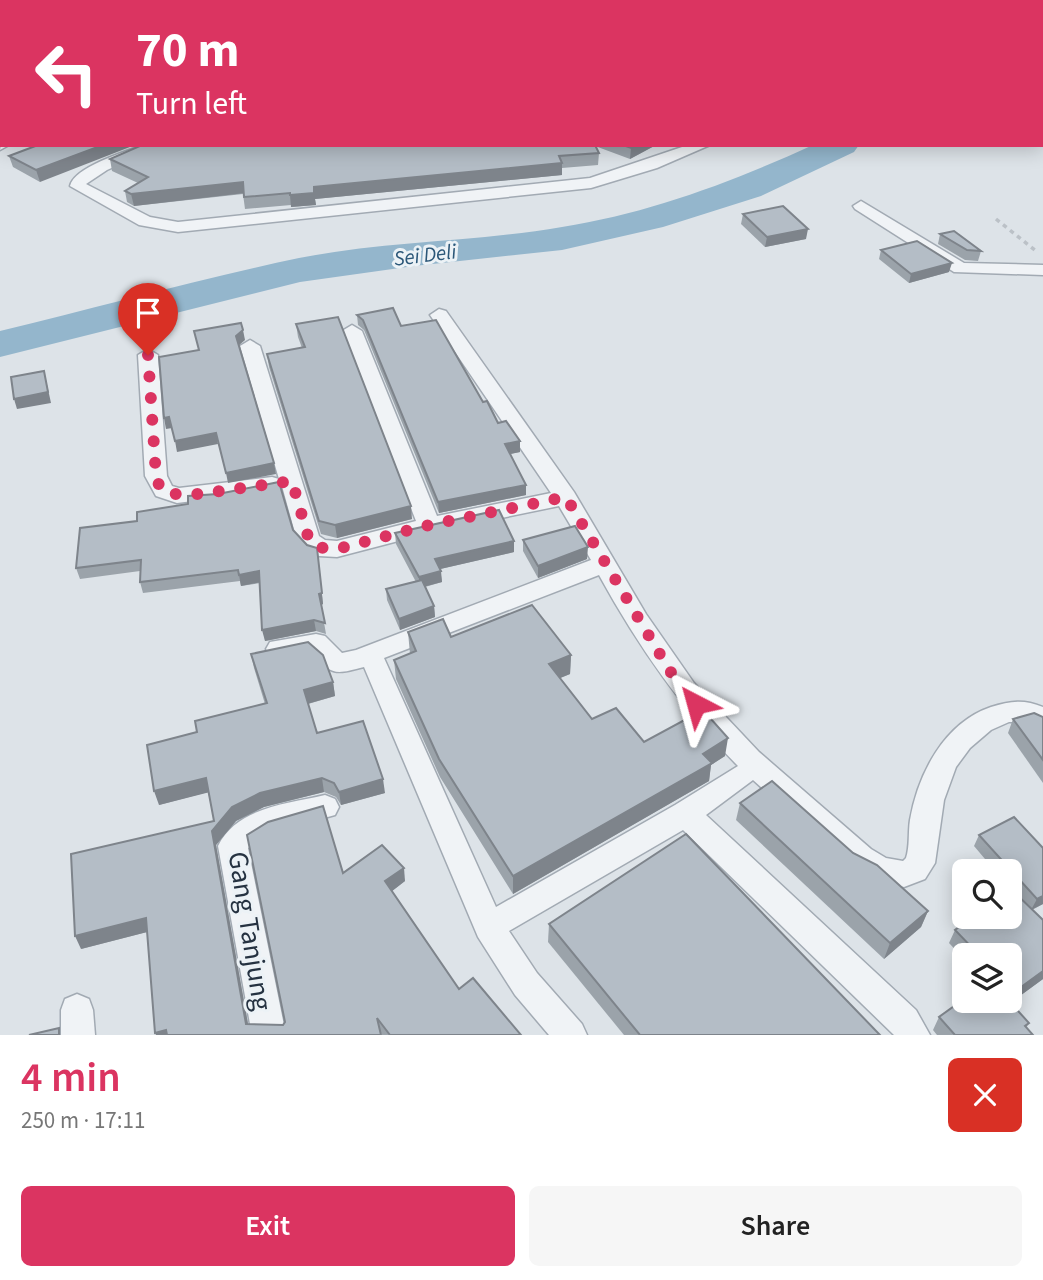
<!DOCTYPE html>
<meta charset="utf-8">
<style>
body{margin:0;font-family:"Source Sans 3",sans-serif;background:#f6f6f6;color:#222;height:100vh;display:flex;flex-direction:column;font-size:26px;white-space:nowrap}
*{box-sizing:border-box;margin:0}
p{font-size:23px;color:#767676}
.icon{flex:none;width:38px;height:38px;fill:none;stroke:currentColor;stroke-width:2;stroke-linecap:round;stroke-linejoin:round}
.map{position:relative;height:1035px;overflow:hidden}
.details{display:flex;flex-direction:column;background:#fff;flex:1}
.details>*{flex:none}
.top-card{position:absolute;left:0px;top:0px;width:1043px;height:147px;box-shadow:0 4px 18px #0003;background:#db3461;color:#fff;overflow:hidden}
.tools{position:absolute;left:952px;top:859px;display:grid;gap:14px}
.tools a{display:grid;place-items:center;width:70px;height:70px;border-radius:10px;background:#fff;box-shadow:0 4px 18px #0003;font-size:35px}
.pin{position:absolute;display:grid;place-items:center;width:60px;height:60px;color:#fff;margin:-72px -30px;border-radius:50% 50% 50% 0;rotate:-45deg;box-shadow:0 0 7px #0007}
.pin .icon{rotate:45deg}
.me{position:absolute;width:77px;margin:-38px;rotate:321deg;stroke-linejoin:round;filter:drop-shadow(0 0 5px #0008)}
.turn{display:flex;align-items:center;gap:24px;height:147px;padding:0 21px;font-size:32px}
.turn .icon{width:91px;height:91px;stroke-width:2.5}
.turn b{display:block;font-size:49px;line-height:60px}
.round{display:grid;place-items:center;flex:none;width:74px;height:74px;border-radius:10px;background:#f6f6f6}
.headline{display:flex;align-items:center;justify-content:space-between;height:119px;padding:0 21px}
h1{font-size:42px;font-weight:600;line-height:52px;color:#db3461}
.action{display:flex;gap:14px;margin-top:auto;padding:14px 21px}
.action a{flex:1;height:80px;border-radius:10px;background:#db3461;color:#fff;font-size:28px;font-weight:600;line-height:80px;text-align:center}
.action a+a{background:#f6f6f6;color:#222}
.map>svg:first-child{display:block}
</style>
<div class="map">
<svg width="1043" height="1035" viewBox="0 0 1043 1035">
<rect width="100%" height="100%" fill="#dde3e8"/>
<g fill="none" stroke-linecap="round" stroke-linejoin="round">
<g fill="#94b6cc" fill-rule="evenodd">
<polygon points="907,0 935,0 937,2 908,2"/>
<path d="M813 145H859L854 152 761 196 663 227 562 250 414 266 300 282 0 357V331C99 307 199 279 299 258 386 241 475 242 562 227 650 213 732 182 813 145Z"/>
</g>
<g stroke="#a2aab3" stroke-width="4">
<g id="lane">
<polygon points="141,0 153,2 143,2"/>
<polygon points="0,40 2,40 0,45"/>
<rect x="0" y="113" width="2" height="5"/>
</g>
</g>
<g stroke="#a2aab3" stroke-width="3">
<g id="street">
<polygon points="286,0 302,0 285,2"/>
<polygon points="837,0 850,0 851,2 838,2"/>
<polygon points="2,139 2,145 9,145 0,150"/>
<path d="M143 145H164L107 170 86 184 150 217 178 222 590 178 688 145H710L657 168 591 188 178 232 139 225 70 186C74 167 125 152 143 145Z"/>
<polygon points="861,201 964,263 1043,265 1043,275 954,272 855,209 853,206"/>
<path d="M439 309 446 311 574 492 646 614 694 683 759 752 871 849 886 858 903 861 906 858C910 846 908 833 910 820 918 774 944 723 991 707 1010 701 1024 699 1043 707V732L1024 722H1009L991 730 970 748 956 767 944 800 935 863 925 879 904 887 868 878 850 867 753 780 706 815 916 1010 930 1035H894L683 830 509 931 537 973 582 1024 587 1035H549L515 995 478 937 364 667C334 675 332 675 311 653L279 658 270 656 266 649 270 642 316 634 325 636 342 653 356 650 591 560 559 506 429 533 337 557 319 556 311 554 297 540 282 486 272 491 177 503 156 496 145 476 138 355 148 349 158 355 167 476 172 486 179 488 272 477 279 479 240 346 250 340 260 346 319 536 325 540 337 541 416 521 342 331 352 325 362 331 437 516 551 493 430 315ZM599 575C638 646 681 708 738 766L675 805 496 907 384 658Z"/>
<path d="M325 795 335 799 339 807 335 815 270 833 248 848 286 1035H252L218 846C237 807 287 804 325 795Z"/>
<polygon points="77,994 89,999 93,1010 95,1035 61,1035 61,1010 65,999"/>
</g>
</g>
<polyline stroke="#bbc1c7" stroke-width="2.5" stroke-dasharray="3.5 3.5" stroke-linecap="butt" points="992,0 994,2"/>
<polyline stroke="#bbc1c7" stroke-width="3.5" stroke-dasharray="4.5 4.5" stroke-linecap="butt" points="996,219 1036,251"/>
<use href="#lane" fill="#f0f3f6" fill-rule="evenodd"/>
<use href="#street" fill="#f0f3f6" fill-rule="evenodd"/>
</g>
<g fill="#9ba3aa">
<polygon points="0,62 2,63 2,111 0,110"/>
<polygon points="38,145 40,182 13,167 9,156"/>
<polygon points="142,145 656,145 630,159 595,146 599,153 598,165 562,168 562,175 315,199 316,205 291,207 291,205 245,209 243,194 134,206 127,202 125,191 138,183 112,171 110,159"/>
<polygon points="743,214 806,239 765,247 741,224"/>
<polygon points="940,234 981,251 978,261 965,260 938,244"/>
<polygon points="881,250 949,272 909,283 879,259"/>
<polygon points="357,315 401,326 483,402 498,423 520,441 520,452 510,454 526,495 439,513 364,330 358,325"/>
<polygon points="296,324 412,519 337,538 321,534 269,367 267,354 302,348 298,337"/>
<polygon points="293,530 307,545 317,548 323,604 321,605 326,634 316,631 265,641 260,583 241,586 240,581 143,593 140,582 140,571 80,579 76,568"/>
<polygon points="395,533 514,541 514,552 440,569 442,582 425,587 434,606 435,617 400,630 387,600 386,589 416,582 396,544"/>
<polygon points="523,540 587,559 538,578 523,551"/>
<polygon points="408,632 451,637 571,655 570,674 560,678 592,719 644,742 725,756 711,765 709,781 513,894 440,777 396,679 394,660 410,654"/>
<polygon points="251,654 333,682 335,696 308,704 317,733 385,793 341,805 336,797 324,792 264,807 236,821 216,845 248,1024 283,1025 285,1022 343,873 405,881 392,891 459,989 521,1035 382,1035 381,1033 156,1035 147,932 81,949 214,821 208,792 159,805 197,732 265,704 254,668"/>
<polygon points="1043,717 1043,783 1008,733 1013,719"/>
<polygon points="740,803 853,853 928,911 921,927 884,959 736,820"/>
<polygon points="979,835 1043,848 1043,904 1032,910 1043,979 1010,1003 1029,1023 1026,1028 1033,1035 937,1035 933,1030 939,1017 1010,1001 1010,956 964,956 964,959 949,943 955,930 1023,901 1010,886 1010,872 996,872 974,846"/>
<polygon points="549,924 880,1035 624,1035 548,942"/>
</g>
<g fill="#7e848b">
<polygon points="103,145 135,145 40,182 36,170"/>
<polygon points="636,145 656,145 630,159 631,148"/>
<polygon points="562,163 562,175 315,199 316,205 291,207 290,195 314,187"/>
<polygon points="243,182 245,193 134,206 131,194"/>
<polygon points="808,229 806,239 765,247 767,237"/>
<polygon points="952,263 949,272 909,283 911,274"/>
<polygon points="243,330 245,340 237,347 236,336"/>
<polygon points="44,371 51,403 17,409 14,399"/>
<polygon points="169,417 172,428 166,429 164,418"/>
<polygon points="216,433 218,444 177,452 175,441"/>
<polygon points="520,441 520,452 505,455 505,444"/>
<polygon points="274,463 276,474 228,483 226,473"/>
<polygon points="526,485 526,495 439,513 438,502"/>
<polygon points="411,506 412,519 337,538 335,525"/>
<polygon points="514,541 514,552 436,570 435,559"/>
<polygon points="588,547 587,559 538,578 538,566"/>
<polygon points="317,548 323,604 321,605 319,594"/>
<polygon points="259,571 261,582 241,586 239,575"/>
<polygon points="441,571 442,582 419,588 419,577"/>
<polygon points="434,606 435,617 400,630 399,619"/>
<polygon points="314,620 316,631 265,641 262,630"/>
<polygon points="571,655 570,674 548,683 549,664"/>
<polygon points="333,682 335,696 307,704 304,690"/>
<polygon points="728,738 725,756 711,765 709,781 513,894 513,876"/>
<polygon points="206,778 210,792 159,805 154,791"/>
<polygon points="322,778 324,792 264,807 236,821 216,845 250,1035 246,1024 212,831 232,807 260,793"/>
<polygon points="383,779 385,793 341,805 339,792"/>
<polygon points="404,868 405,881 387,895 385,881"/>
<polygon points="1043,896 1043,904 1031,910 1037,899"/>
<polygon points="928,911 921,927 884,959 890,943"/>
<polygon points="146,918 151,931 81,949 75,936"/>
<polygon points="1043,971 1043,979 999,1011 1004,1001 1010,1001 1010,995"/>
<polygon points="166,1030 168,1035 156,1035 155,1033"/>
</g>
<g fill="#b4bdc6" stroke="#7e848b" stroke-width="2">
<polygon points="306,0 379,0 374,2 301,2"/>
<polygon points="385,0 834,0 836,2 390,2"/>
<polygon points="0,62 2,63 2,98 0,99"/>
<polygon points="38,145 103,145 36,170 9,156"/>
<polygon points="142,145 595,145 599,153 559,156 562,163 314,187 314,193 290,195 290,193 244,197 243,182 131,194 125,191 148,177 110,159"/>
<polygon points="623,145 636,145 631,148"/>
<polygon points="783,206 808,229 767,237 743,214"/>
<polygon points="954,231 981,251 967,250 940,234"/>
<polygon points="917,241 952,263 911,274 881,250"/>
<polygon points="393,308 401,326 436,320 483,402 487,401 498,423 506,421 520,441 505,444 526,485 438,502 363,320 357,315"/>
<polygon points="338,317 411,506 335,525 319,521 267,354 305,347 296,324"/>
<polygon points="241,323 243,330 236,336 274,463 226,473 216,433 175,441 169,417 164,418 159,357 199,350 194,331"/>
<polygon points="44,371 48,392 14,399 11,377"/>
<polygon points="279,482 293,530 307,545 317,548 322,593 319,594 325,623 314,620 262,630 259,571 239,575 238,570 140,582 141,560 76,568 80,528 137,521 137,512 188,504 188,496 218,494"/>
<polygon points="499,510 514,541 435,559 441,571 419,577 395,533"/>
<polygon points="575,526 588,547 538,566 523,540"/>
<polygon points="422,580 434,606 399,619 386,589"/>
<polygon points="532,605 571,655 549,664 592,719 616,708 644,742 703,710 728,738 703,754 712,763 513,876 439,759 394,660 416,651 408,632 443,619 451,637"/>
<polygon points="308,642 323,655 333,682 304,690 317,733 363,721 383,779 339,792 334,783 322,778 260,793 232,807 212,831 246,1024 283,1025 285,1022 247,835 268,822 323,806 343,873 382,845 404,868 385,881 459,989 473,978 521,1035 390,1035 377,1018 381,1035 167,1035 166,1030 155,1033 146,918 75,936 71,854 214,821 206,778 154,791 147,745 197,732 195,721 267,703 251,654"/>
<polygon points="1034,713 1043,717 1043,760 1013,719"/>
<polygon points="772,781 853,853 877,865 928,911 890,943 740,803"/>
<polygon points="1014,817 1043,848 1043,896 1037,899 979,835"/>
<polygon points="686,834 880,1035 640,1035 549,924"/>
<polygon points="1012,890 1043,920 1043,971 1010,995 1010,956 980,956 955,930 973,917 1010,917 1010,891"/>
<polygon points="964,999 964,1001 1009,1001 1029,1023 1025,1026 1033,1035 955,1035 939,1017"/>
<polygon points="59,1028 59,1035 29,1035"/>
</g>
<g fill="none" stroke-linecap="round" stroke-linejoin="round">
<path stroke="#db3461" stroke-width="12" stroke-dasharray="0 21.6" d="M148 355 156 476 159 485 168 494H198L292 481 309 540C317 548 325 549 337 549L429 525 566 497 670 671 696 704"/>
</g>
<g text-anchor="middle" stroke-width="6" stroke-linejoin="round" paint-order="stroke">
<g font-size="21" font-style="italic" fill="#2b5778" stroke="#ecf2f6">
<text transform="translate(425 255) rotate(-7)" y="7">Sei Deli</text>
</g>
<g font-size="28" fill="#253241" stroke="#ecf2f6">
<text transform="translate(251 931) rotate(81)" y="10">Gang Tanjung</text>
</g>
</g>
</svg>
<div class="tools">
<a><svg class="icon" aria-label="search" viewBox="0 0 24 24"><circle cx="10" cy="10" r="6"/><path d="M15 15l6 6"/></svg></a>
<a><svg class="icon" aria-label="layers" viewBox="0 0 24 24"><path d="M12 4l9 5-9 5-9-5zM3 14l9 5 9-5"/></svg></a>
</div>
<div class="pin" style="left:148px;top:355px;background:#d93025"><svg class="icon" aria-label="arrive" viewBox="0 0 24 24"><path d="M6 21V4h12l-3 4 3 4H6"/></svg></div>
<svg class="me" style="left:696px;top:704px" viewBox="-20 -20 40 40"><path d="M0-17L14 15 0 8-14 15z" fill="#db3461" stroke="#fff" stroke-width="4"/></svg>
<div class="top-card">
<div class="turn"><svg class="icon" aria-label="left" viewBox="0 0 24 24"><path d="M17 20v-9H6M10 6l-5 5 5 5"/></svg><div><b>70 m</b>Turn left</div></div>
</div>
</div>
<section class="details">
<div class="headline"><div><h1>4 min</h1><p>250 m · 17:11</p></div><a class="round" style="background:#d93025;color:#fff"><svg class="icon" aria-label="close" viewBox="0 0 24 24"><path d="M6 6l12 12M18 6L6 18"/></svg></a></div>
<div class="action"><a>Exit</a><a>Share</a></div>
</section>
